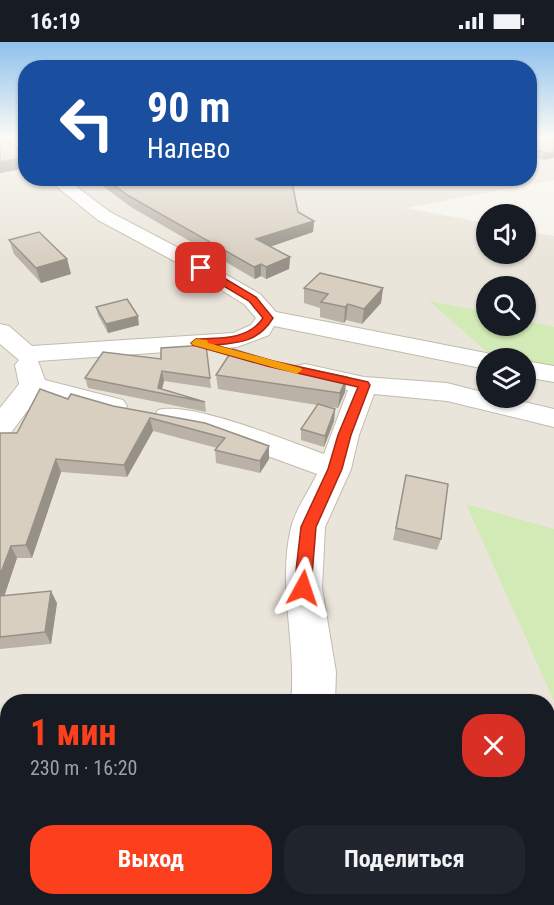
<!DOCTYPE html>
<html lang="ru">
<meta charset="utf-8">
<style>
body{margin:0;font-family:"Roboto Condensed",sans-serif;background:#20242c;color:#f1f3f6;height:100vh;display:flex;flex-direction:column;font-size:22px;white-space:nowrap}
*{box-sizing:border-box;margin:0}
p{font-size:20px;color:#9ea1a6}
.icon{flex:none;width:33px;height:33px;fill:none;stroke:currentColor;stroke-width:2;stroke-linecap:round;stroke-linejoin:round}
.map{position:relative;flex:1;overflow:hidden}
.drawer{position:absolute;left:0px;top:652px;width:555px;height:212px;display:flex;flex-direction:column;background:#171b24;border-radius:24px 24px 0 0;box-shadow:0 2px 4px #0004}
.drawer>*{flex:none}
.guide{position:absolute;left:18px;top:18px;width:519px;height:126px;border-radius:24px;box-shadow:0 2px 4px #0004;background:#1a4fa0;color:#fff;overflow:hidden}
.tools{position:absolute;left:476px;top:162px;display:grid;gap:12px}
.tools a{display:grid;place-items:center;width:60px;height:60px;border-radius:50%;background:#171b24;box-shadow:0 2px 4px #0004;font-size:30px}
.pin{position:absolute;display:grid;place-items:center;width:51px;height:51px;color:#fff;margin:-26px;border-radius:12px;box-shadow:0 3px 9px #0006}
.me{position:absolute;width:66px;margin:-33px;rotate:5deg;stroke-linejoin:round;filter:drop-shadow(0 0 4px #0008)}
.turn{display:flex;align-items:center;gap:21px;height:126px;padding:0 30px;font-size:27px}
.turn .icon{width:78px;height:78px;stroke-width:2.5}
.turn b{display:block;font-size:42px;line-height:51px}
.round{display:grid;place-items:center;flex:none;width:63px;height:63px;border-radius:24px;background:#20242c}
.overview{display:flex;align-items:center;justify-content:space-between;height:102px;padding:0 30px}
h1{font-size:36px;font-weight:700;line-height:45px;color:#fc3f1d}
.primary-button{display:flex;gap:12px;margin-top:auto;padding:12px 30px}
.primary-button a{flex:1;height:69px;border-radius:24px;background:#fc3f1d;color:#fff;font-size:24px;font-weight:700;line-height:69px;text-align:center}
.primary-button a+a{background:#20242c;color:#f1f3f6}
.status{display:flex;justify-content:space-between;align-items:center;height:42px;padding:0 30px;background:#171b24;direction:ltr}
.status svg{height:16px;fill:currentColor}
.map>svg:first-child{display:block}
</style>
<div class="status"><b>16:19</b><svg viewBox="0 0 49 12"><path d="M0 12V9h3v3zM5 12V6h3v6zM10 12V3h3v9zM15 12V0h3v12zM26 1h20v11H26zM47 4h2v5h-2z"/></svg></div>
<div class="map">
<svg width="554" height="863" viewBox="0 0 554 863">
<rect width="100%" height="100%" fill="#f6f3ec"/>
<path fill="#eae5da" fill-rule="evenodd" d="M0 96H25L26 136H530V96H554V138L405 166 486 181V212H525V189L554 194V863H0ZM486 244H525V284H486ZM486 316H525V356H486ZM8 660H548V856H8Z"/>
<g fill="#d2eab5">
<polygon points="429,259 486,270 486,284 525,284 525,279 554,285 554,326 525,319 525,316 487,310"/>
<polygon points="466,462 554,487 554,659"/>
</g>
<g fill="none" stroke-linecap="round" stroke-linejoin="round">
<g stroke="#c2bbae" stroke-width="2">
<g id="minor">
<polygon points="0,96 16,96 26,104 26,116 21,115"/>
<polygon points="46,136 65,136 110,170 190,212 260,252 276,270 486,311 495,314 497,316 486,316 486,327 274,284 269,293 237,305 38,319 45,338 123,358 127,364 123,370 113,373 39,353 10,392 0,395 0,366 19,342 15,323 19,318 0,302 0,282 9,284 32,304 233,291 251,283 256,276 244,262 176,220 98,178"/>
<polygon points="525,319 554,324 554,340 525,335"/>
<path d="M305 322 364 335 447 341 486 351V356H507L554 367V385L447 359 374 352 359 393 351 427 325 485 322 546 336 630 335 660H291C297 602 277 544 291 486 295 468 309 449 317 432L207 392 158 382 154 375 158 368C191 359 288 399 324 412L348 348 296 336 292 330 296 324Z"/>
<rect x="275" y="856" width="54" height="7"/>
</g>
</g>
<use href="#minor" fill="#fff" fill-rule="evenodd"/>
</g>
<g fill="#bab2a6">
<polygon points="0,96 18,107 25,108 25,101 18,96 26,96 26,126 0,131"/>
<polygon points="530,96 554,96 542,118 539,116 530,116"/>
<polygon points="92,136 193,136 199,141 298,170 314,179 313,190 270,205 290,215 289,227 266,237 261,234 255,237 131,165"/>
<polygon points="9,198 67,217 71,232 41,241 14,212"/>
<polygon points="304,246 383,246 381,261 362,282 346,278 344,281 320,275 320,266 304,261"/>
<polygon points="96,265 139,283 108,291 98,273"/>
<polygon points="206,303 211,346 164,339 162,347 205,360 206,370 88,346 85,336 161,317"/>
<polygon points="216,333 345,350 338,366 325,364 335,367 334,379 324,405 301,398 301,387 317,363 218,347"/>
<polygon points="68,357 113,364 205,381 269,417 260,431 216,421 215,408 217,406 153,389 127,435 61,430 32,516 17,516 4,554 57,561 51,602 0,607 0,391 17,391"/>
<polygon points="406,433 441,497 437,508 393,498"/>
<polygon points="357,856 528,856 529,863 356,863"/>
</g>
<g fill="#979187">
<polygon points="554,110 554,116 542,118 544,111"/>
<polygon points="26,115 26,126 0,131 0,120"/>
<polygon points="314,179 313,190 257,209 256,197"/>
<polygon points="290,215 289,227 266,237 266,225"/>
<polygon points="67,217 71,232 41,241 36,226"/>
<polygon points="261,222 261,234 255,237 254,225"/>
<polygon points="383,246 381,261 362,282 364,267"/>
<polygon points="348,262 346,278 344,281 345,265"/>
<polygon points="138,274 139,283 108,291 106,282"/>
<polygon points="162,329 164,339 161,351 158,346"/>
<polygon points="347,335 345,350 338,366 340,351"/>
<polygon points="335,367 334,379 324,405 325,394"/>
<polygon points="150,376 153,389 127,435 124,423"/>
<polygon points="269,404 269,417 260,431 260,419"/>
<polygon points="56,417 61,430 32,516 26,503"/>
<polygon points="11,504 17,516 0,567 0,533"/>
<polygon points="51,549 57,561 51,602 45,590"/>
</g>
<g fill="#d8cfc1" stroke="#979187" stroke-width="1.5">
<polygon points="0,96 5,96 18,107 25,108 26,96 26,115 0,120"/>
<polygon points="530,96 554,96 554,110 544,111 541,109 530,110"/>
<polygon points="104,136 193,136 199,141 217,136 291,136 298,170 314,179 256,197 290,215 266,225 261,222 254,225 129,154"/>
<polygon points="39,190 67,217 36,226 9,198"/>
<polygon points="320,231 383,246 364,267 348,262 345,265 321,260 328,252 304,246"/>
<polygon points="127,257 138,274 106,282 96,265"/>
<polygon points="206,303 210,336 162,329 158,346 205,360 85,336 103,310 161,317 161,306"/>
<polygon points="233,307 279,321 347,335 340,351 216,333"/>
<polygon points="40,347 68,357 71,352 113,364 205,381 269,404 260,419 215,408 225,396 150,376 124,423 56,417 26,503 11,504 0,533 0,391 17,391"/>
<polygon points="318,362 335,367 325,394 301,387"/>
<polygon points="406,433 448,442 441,497 396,486"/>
<polygon points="51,549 45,590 0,595 0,554"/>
<polygon points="360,856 528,856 529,863 360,863"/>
</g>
<linearGradient id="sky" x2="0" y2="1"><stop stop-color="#8fc1ec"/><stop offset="0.44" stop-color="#fbfaf6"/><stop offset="1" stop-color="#fbfaf6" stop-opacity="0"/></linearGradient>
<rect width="554" height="217" fill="url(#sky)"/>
<path fill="#fc3f1d" stroke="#a42913" stroke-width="1.5" d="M197 224H204L256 255 273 276C259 299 241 301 215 303L273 319 368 340 370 343 351 393 342 427 316 485 311 546 308 551 303 553 297 551 294 546 301 485 328 427 338 393 358 345 267 324 193 303 191 301 196 297C220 296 249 298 263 276L249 259 197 228Z"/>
<polygon fill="#f59e0b" points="196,297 207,298 208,301 301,326 302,328 297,332 193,303 191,301"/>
</svg>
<div class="tools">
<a><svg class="icon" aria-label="sound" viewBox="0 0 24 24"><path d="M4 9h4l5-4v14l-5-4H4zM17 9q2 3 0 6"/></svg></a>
<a><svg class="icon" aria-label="search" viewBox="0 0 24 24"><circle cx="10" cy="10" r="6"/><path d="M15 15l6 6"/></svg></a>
<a><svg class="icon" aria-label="layers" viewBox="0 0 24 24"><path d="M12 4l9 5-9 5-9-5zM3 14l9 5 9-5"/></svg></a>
</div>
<div class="pin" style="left:201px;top:226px;background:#d93025"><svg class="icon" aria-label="arrive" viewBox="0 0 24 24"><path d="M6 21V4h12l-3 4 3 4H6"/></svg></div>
<svg class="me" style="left:303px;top:546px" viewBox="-20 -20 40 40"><path d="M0-17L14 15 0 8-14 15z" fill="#fc3f1d" stroke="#fff" stroke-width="4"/></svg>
<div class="guide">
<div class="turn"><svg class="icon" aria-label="left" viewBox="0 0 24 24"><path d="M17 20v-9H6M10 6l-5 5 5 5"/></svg><div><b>90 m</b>Налево</div></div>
</div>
<section class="drawer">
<div class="overview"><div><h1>1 мин</h1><p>230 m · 16:20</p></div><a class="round" style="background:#d93025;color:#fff"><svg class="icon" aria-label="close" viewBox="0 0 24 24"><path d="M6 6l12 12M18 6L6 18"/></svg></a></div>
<div class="primary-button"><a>Выход</a><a>Поделиться</a></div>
</section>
</div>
